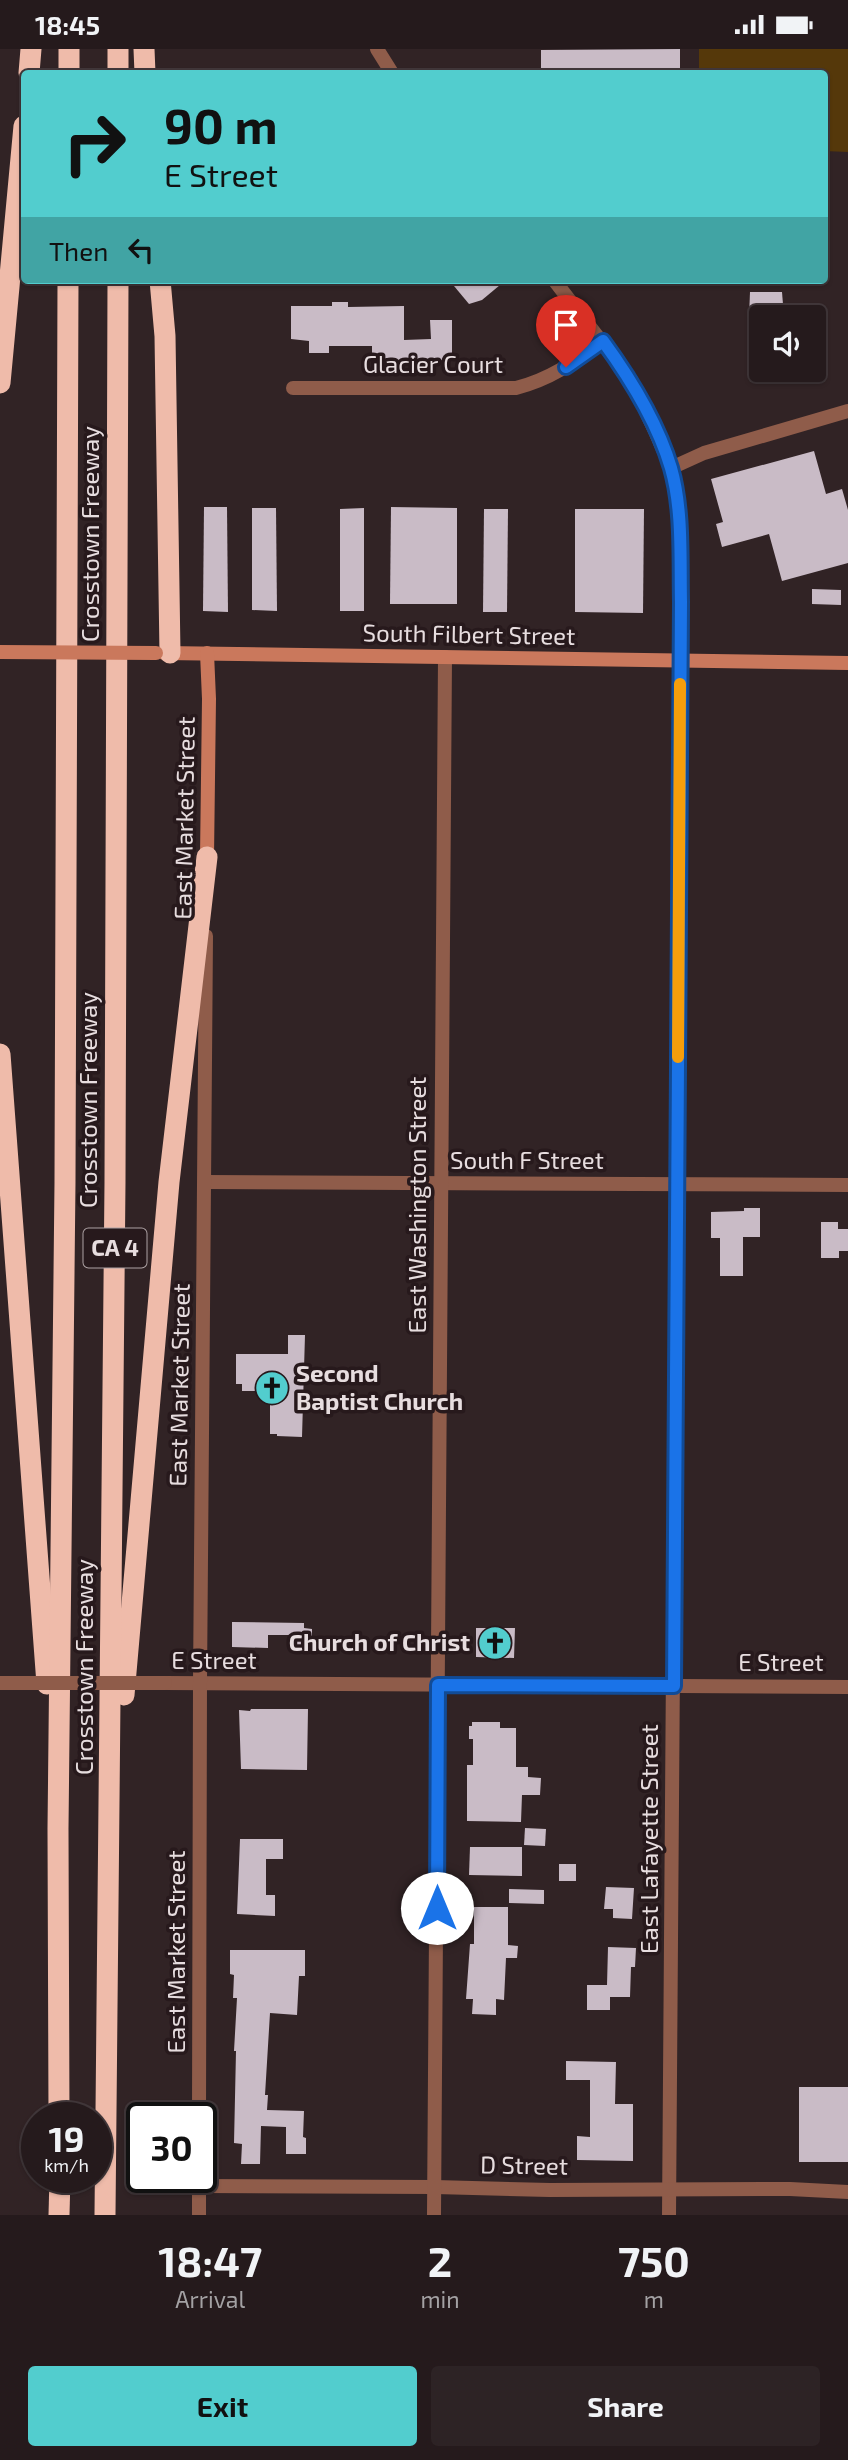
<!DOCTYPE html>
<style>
body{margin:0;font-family:"Exo 2",sans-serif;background:#2d2325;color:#f1f3f6;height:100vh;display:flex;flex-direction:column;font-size:26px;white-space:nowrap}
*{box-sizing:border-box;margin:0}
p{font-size:23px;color:#a3a1a3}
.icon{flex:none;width:38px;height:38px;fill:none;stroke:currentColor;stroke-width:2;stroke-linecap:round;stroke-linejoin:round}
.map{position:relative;height:2166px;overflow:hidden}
.drawer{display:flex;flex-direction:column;background:#251a1c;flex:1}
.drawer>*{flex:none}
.banner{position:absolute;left:21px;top:21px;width:807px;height:214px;border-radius:7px;box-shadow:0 2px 5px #0004,0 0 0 2px #42383b;background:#52cdce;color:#111;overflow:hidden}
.fabs{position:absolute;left:749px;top:256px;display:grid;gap:14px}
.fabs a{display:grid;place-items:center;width:77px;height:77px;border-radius:7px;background:#251a1c;box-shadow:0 2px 5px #0004,0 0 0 2px #42383b;font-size:35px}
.speed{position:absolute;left:21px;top:2053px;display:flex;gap:14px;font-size:35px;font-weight:700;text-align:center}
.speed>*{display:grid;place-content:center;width:91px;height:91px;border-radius:50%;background:#251a1c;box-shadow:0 2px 5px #0004,0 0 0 2px #42383b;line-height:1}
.speed small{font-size:18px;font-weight:400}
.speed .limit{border:4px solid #111;border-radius:10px;background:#fff;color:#111}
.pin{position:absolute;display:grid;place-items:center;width:60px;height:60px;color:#fff;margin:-72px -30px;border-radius:50% 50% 50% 0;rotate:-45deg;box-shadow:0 0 7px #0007}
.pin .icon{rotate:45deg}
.me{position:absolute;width:77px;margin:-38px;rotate:0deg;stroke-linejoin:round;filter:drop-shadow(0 0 5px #0008)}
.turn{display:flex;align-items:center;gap:24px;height:147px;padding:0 28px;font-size:32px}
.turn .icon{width:91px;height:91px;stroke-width:2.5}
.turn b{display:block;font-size:49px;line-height:60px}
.then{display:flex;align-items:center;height:66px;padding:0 28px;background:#0003;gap:14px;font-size:26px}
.eta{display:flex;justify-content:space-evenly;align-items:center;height:119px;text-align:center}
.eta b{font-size:42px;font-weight:700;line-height:49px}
.button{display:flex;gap:14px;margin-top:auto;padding:14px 28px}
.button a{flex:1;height:80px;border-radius:7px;background:#52cdce;color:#111;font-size:28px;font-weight:700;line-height:80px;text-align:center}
.button a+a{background:#2d2325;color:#f1f3f6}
.status{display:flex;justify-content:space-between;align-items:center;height:49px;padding:0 35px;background:#251a1c;direction:ltr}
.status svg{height:19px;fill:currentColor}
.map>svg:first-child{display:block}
</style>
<div class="status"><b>18:45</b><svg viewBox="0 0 49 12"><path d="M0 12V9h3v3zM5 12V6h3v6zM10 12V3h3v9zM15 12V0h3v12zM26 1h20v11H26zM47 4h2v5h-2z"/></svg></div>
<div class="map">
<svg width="848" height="2166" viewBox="0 0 848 2166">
<rect width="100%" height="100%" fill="#312325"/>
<polygon fill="#55380a" points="699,0 848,0 848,103 824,102 824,24 699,24"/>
<g fill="#c9bbc6">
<polygon points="680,0 680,24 541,24 541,1"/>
<polygon points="449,231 506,231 482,251 469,255"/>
<polygon points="750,243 782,243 784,268 749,268"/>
<polygon points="332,253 348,253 348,258 404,257 404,291 431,290 430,271 452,271 452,311 372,312 372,297 329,297 329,304 309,304 309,292 291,290 291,257 332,257"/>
<polygon points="814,402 826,445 842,440 848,461 848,514 782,532 769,485 722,498 716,475 723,473 711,430"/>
<polygon points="204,458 227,458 228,563 203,562"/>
<polygon points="391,458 457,459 457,555 390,555"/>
<polygon points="252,459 276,459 277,562 252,561"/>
<polygon points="364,459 364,562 340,562 340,460"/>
<polygon points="484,460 508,460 507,563 483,563"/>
<polygon points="575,460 644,460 643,564 575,563"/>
<polygon points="812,540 841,541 841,556 812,555"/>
<polygon points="744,1159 760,1159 760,1188 743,1188 743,1227 720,1227 720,1189 711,1189 711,1163 744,1162"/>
<polygon points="821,1173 838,1173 838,1180 848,1180 848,1202 839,1202 839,1209 821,1209"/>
<polygon points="288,1286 305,1286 302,1388 277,1387 277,1385 270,1385 270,1342 242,1342 242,1335 236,1335 236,1305 288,1305"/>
<polygon points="232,1573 304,1574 304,1579 312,1580 312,1604 293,1604 293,1586 268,1586 268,1599 232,1598"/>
<polygon points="476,1579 515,1579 514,1609 476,1608"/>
<polygon points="251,1660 308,1660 307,1721 241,1720 239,1661 250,1662"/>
<polygon points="472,1673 500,1673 500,1679 516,1679 516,1718 528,1718 528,1728 541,1729 540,1746 522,1746 521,1773 467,1772 467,1716 473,1716 473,1690 469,1690 469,1677 472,1677"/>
<polygon points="525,1779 546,1780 545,1797 524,1796"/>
<polygon points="240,1790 283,1790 283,1810 266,1810 266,1846 275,1846 275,1867 237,1865"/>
<polygon points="470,1798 522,1798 522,1827 469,1826"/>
<rect x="559" y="1815" width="17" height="17"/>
<polygon points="606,1838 634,1839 632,1870 613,1869 613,1860 604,1860"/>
<polygon points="509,1840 544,1841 544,1855 509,1854"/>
<polygon points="474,1858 508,1858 508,1896 518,1897 517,1909 506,1909 504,1951 496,1950 496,1966 472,1965 473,1950 466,1950 470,1895 474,1895"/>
<polygon points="608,1898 636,1899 635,1918 631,1918 630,1948 610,1948 610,1961 587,1961 587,1936 607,1936"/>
<polygon points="230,1901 305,1901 305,1927 299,1927 297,1966 270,1964 265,2046 268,2046 267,2061 304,2062 303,2088 306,2089 306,2105 286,2105 286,2078 261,2077 260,2115 241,2115 242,2095 234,2094 236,2002 234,2002 237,1949 233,1949 234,1926 230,1925"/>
<polygon points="566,2012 616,2013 615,2055 633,2055 633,2112 577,2111 577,2087 590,2088 590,2031 566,2031"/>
<rect x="799" y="2038" width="49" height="75"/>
</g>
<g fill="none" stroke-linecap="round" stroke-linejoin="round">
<g stroke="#8f5c4a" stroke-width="14">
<polyline points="377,0 392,24"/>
<polyline points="554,231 631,331 655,382 671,419 677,451 681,513 669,2166"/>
<path d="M293 339H516C551 330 574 313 603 292"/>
<polyline points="671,419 704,404 848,362"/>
<polyline points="205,1133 848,1136"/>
<polyline points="165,1634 848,1638"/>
<polyline points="199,2068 200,1634 206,887"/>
<polyline points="199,2137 435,2138 550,2141 790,2140 848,2143"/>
<polyline points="199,2166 199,2129"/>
<polyline points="434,2166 445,608"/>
</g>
<g stroke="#ca785c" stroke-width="14">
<polyline points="164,604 848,614"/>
<polyline points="207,604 209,650 207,808"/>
</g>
<g stroke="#efbbaa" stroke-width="21">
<polyline points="144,0 145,24"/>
<polyline points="29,24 31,0"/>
<polyline points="69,24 69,0"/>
<polyline points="118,24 118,0"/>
<polyline points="160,231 165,287 170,604"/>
<polyline points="0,334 24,77"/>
<polyline points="0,1005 47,1635"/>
<polyline points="124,1646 169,1133 207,808"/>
<polyline points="59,2068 58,1780 65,1133 68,231"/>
<polyline points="59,2166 60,2128"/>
<polyline points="105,2166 115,1133 118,231"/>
</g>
<polyline stroke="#8f5c4a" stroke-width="14" points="0,1634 165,1634"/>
<polyline stroke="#ca785c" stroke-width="14" points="0,603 156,604"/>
</g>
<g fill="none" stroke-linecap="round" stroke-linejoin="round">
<g stroke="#114b97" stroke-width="18">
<path id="route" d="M437 1859 438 1636 674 1637 681 553C680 510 683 461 671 419 658 375 630 329 603 292L566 318"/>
</g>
<use href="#route" stroke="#1a73e8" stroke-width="12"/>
<polyline stroke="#f59e0b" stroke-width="12" points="678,1008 680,635"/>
</g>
<defs>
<g id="church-disc" transform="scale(1.75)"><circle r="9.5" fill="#52cdce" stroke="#27191c"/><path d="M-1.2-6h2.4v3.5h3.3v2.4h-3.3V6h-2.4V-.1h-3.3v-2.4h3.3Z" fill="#111"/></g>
</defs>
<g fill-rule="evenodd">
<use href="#church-disc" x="272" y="1339"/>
<use href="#church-disc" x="495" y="1594"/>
</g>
<g text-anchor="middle" stroke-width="7" stroke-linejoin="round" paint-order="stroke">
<rect fill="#27191c" stroke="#ada2a4" stroke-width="2" x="83.5" y="1179.5" width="63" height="39" rx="5"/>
<g font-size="23" font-weight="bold" fill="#e7dddf">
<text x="115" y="1207">CA 4</text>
</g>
<g font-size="24" fill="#e7dddf" stroke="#27191c">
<text x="433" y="324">Glacier Court</text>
<text transform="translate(91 485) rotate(-90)" y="8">Crosstown Freeway</text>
<text transform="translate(469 586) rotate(1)" y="8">South Filbert Street</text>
<text transform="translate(185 769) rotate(-89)" y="8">East Market Street</text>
<text transform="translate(89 1051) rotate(-90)" y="8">Crosstown Freeway</text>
<text x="527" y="1120">South F Street</text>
<text transform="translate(418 1156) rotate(-90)" y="8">East Washington Street</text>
<text transform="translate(180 1336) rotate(-89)" y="8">East Market Street</text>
<text x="214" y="1620">E Street</text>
<text x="781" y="1622">E Street</text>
<text transform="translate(85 1618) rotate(-90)" y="8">Crosstown Freeway</text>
<text transform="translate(650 1790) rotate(-90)" y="8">East Lafayette Street</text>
<text transform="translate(177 1903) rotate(-90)" y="8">East Market Street</text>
<text transform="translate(524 2117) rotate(1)" y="8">D Street</text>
</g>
<g font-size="24" font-weight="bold" fill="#e7dddf" stroke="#27191c" text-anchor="start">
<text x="296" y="1333">Second<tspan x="296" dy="28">Baptist Church</tspan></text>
<text x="470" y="1602" text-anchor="end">Church of Christ</text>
</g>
</g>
</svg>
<div class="fabs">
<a><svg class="icon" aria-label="sound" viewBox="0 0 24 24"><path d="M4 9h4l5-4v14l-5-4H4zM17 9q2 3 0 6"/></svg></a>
</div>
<div class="speed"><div>19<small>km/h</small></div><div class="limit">30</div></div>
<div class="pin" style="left:566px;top:318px;background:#d93025"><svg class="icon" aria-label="arrive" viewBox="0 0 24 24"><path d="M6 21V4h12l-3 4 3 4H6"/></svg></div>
<svg class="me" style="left:437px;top:1859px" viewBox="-20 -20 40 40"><circle r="19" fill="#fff"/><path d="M0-13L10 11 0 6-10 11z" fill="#1a73e8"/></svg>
<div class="banner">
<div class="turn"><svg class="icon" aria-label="right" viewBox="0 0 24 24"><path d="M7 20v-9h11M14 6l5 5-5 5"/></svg><div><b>90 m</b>E Street</div></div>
<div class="then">Then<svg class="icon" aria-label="left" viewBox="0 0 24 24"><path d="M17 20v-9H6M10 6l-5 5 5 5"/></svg></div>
</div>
</div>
<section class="drawer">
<div class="eta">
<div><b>18:47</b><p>Arrival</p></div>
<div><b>2</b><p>min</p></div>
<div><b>750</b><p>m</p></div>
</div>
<div class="button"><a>Exit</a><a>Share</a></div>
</section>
